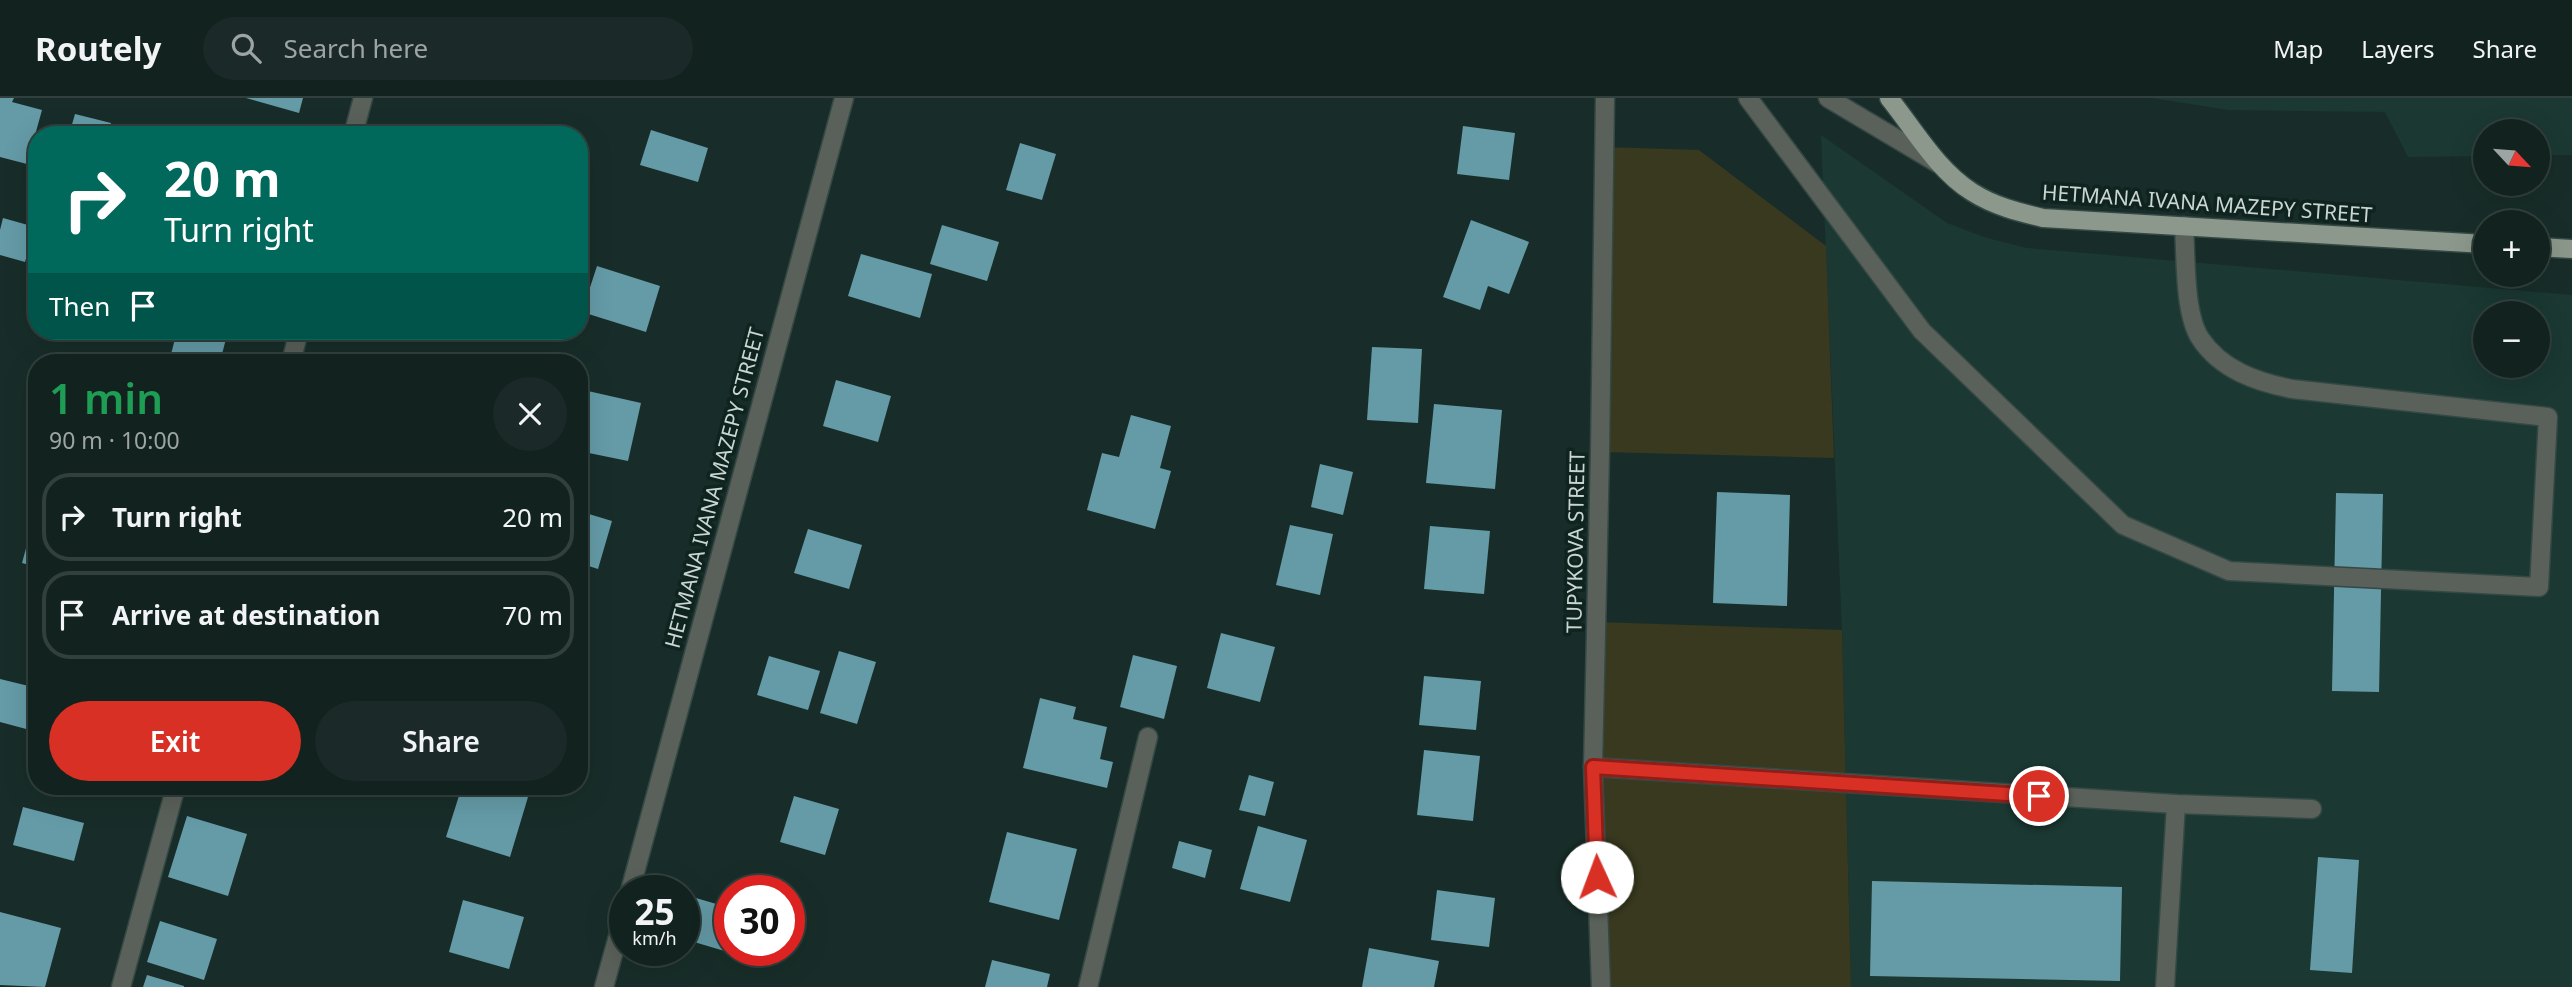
<!DOCTYPE html>
<meta charset="utf-8">
<style>
body{margin:0;font-family:"Noto Sans",sans-serif;background:#1b2a28;color:#f1f3f6;height:100vh;display:flex;flex-direction:column;font-size:26px;white-space:nowrap}
*{box-sizing:border-box;margin:0}
p{font-size:23px;color:#9ca4a4}
.icon{flex:none;width:38px;height:38px;fill:none;stroke:currentColor;stroke-width:2;stroke-linecap:round;stroke-linejoin:round}
.map{position:relative;flex:1;overflow:hidden}
.details{position:absolute;left:28px;top:256px;width:560px;height:441px;display:flex;flex-direction:column;background:#12221f;border-radius:28px;box-shadow:0 7px 28px #0002,0 0 0 2px #313f3d}
.details>*{flex:none}
.hud{position:absolute;left:28px;top:28px;width:560px;height:214px;border-radius:28px;box-shadow:0 7px 28px #0002,0 0 0 2px #313f3d;background:#00695c;color:#fff;overflow:hidden}
.needle{width:46px;rotate:116deg}
.fabs{position:absolute;left:2473px;top:21px;display:grid;gap:14px}
.fabs a{display:grid;place-items:center;width:77px;height:77px;border-radius:50%;background:#12221f;box-shadow:0 7px 28px #0002,0 0 0 2px #313f3d;font-size:35px}
.speed{position:absolute;left:609px;top:777px;display:flex;gap:14px;font-size:35px;font-weight:700;text-align:center}
.speed>*{display:grid;place-content:center;width:91px;height:91px;border-radius:50%;background:#12221f;box-shadow:0 7px 28px #0002,0 0 0 2px #313f3d;line-height:1}
.speed small{font-size:18px;font-weight:400}
.speed .limit{border:10px solid #d22;background:#fff;color:#111}
.pin{position:absolute;display:grid;place-items:center;width:60px;height:60px;color:#fff;margin:-30px;border:4px solid #fff;border-radius:50%;box-shadow:0 2px 7px #0007}
.me{position:absolute;width:77px;margin:-38px;rotate:358deg;stroke-linejoin:round;filter:drop-shadow(0 0 5px #0008)}
.turn{display:flex;align-items:center;gap:24px;height:147px;padding:0 21px;font-size:32px}
.turn .icon{width:91px;height:91px;stroke-width:2.5}
.turn b{display:block;font-size:49px;line-height:60px}
.then{display:flex;align-items:center;height:66px;padding:0 21px;background:#0003;gap:14px;font-size:26px}
.round{display:grid;place-items:center;flex:none;width:74px;height:74px;border-radius:37px;background:#1b2a28}
.head{display:flex;align-items:center;justify-content:space-between;height:119px;padding:0 21px}
h1{font-size:42px;font-weight:600;line-height:52px;color:#1e9e55}
.button{display:flex;gap:14px;margin-top:auto;padding:14px 21px}
.button a{flex:1;height:80px;border-radius:42px;background:#d93025;color:#fff;font-size:28px;font-weight:600;line-height:80px;text-align:center}
.button a+a{background:#1b2a28;color:#f1f3f6}
ul{padding:0;list-style:none}
li{display:flex;align-items:center;gap:21px;height:88px;margin:0 14px 10px;padding:0 7px;border:4px solid #313f3d;border-radius:28px}
li div{flex:1}
li b{display:block;font-size:26px}
li em{font-style:normal}
header{display:flex;align-items:center;gap:42px;box-sizing:border-box;height:98px;padding:0 35px;background:#12221f;border-bottom:2px solid #313f3d}
header strong{font-size:33px}
nav{display:flex;gap:38px;margin-inline-start:auto;font-size:24px}
.search{width:490px;height:63px;background:#1b2a28;display:flex;align-items:center;gap:18px;box-sizing:border-box;padding:0 24px;border-radius:38px;color:#9ca4a4;font-size:26px}
.map>svg:first-child{display:block}
</style>
<header>
<strong>Routely</strong>
<div class="search"><svg class="icon" aria-label="search" viewBox="0 0 24 24"><circle cx="10" cy="10" r="6"/><path d="M15 15l6 6"/></svg>Search here</div>
<nav><a>Map</a><a>Layers</a><a>Share</a></nav>
</header>
<div class="map">
<svg width="2572" height="889" viewBox="0 0 2572 889">
<rect width="100%" height="100%" fill="#182d29"/>
<g fill="#1b3832" fill-rule="evenodd">
<polygon points="2152,0 2572,0 2572,57 2538,57 2538,33 2485,33 2485,58 2408,59 2385,14 2228,12"/>
<path d="M1821 37 1947 125 1987 140 2027 150 2572 197V889H1851L1842 532ZM2485 215H2538V268H2485Z"/>
</g>
<g fill="#38391f">
<polygon points="1604,49 1699,52 1826,148 1834,360 1600,354"/>
<polygon points="1597,524 1842,532 1851,889 1601,889"/>
</g>
<g fill="#649ba7">
<polygon points="0,0 14,0 12,4 42,12 27,66 0,59"/>
<polygon points="246,0 303,0 299,15"/>
<polygon points="75,16 111,25 108,37 69,37"/>
<polygon points="1463,28 1515,35 1509,82 1457,76"/>
<polygon points="651,32 708,50 698,84 640,67"/>
<polygon points="1020,45 1056,56 1042,102 1006,92"/>
<polygon points="3,120 35,129 25,164 0,157 0,132"/>
<polygon points="1471,122 1529,144 1509,196 1488,188 1480,212 1443,199"/>
<polygon points="942,127 999,144 987,183 930,166"/>
<polygon points="861,156 932,176 920,220 848,198"/>
<polygon points="597,168 660,188 646,234 582,214"/>
<polygon points="177,233 228,233 220,264 169,264"/>
<polygon points="1372,249 1422,251 1418,325 1367,322"/>
<polygon points="836,282 891,298 878,344 823,328"/>
<polygon points="579,291 641,305 628,363 579,353"/>
<polygon points="1434,306 1502,312 1495,391 1426,385"/>
<polygon points="1131,317 1171,328 1160,370 1171,373 1155,431 1087,412 1102,355 1119,359"/>
<polygon points="1320,366 1353,374 1343,417 1311,409"/>
<polygon points="1717,394 1790,397 1787,508 1713,505"/>
<polygon points="2336,395 2383,396 2379,594 2332,593"/>
<polygon points="579,413 612,423 598,471 579,465"/>
<polygon points="36,414 37,414 37,469 22,465"/>
<polygon points="1290,427 1333,436 1320,497 1276,487"/>
<polygon points="1430,428 1490,433 1484,496 1424,491"/>
<polygon points="808,431 862,447 849,491 794,475"/>
<polygon points="1221,535 1275,549 1260,604 1207,590"/>
<polygon points="839,553 876,564 857,626 820,615"/>
<polygon points="1133,557 1177,568 1164,621 1120,609"/>
<polygon points="769,558 820,573 808,612 757,597"/>
<polygon points="1424,578 1481,583 1476,632 1419,627"/>
<polygon points="0,581 37,590 37,605 30,632 0,624"/>
<polygon points="1040,600 1076,609 1073,621 1107,629 1100,661 1113,664 1107,690 1023,670"/>
<polygon points="1424,652 1480,658 1473,723 1417,717"/>
<polygon points="1249,677 1274,684 1265,718 1239,712"/>
<polygon points="462,688 531,689 510,759 446,739"/>
<polygon points="794,698 839,711 825,757 780,744"/>
<polygon points="23,709 84,725 74,763 13,747"/>
<polygon points="187,718 247,736 228,798 168,779"/>
<polygon points="1258,728 1307,742 1290,804 1240,791"/>
<polygon points="1007,734 1077,751 1059,822 989,804"/>
<polygon points="1179,743 1212,752 1205,780 1172,770"/>
<polygon points="2318,759 2359,762 2352,875 2310,872"/>
<polygon points="1872,783 2122,789 2120,883 1870,878"/>
<polygon points="1437,792 1495,800 1489,849 1431,842"/>
<polygon points="696,800 730,810 730,852 740,852 738,857 684,841"/>
<polygon points="463,802 524,819 509,871 449,854"/>
<polygon points="0,814 61,830 45,889 0,887"/>
<polygon points="160,823 217,841 204,882 147,864"/>
<polygon points="1369,850 1439,863 1434,889 1362,889"/>
<polygon points="992,862 1050,876 1047,889 985,889"/>
<polygon points="147,877 184,888 184,889 143,889"/>
</g>
<g fill="none" stroke-linecap="round" stroke-linejoin="round">
<g stroke="#344844" stroke-width="21">
<g id="minor">
<path d="M1748 0 1922 233 2123 427 2229 473 2539 489 2548 319 2292 291C2257 284 2221 272 2200 240 2184 215 2186 159 2184 128"/>
<polyline points="1828,0 1939,66"/>
<polyline points="353,37 363,0"/>
<polyline points="291,264 299,233"/>
<polyline points="1593,669 2176,706 2312,711"/>
<polyline points="630,793 844,0"/>
<polyline points="121,889 176,688"/>
<polyline points="604,889 625,813"/>
<polyline points="1088,889 1148,639"/>
<polyline points="1601,889 1593,669 1600,354 1605,0"/>
<polyline points="2165,889 2176,706"/>
</g>
</g>
<g stroke="#344844" stroke-width="21">
<g id="major">
<path d="M1889 0C1914 31 1937 72 1972 94 1994 108 2018 114 2043 120L2485 146"/>
<polyline points="2538,149 2572,151"/>
</g>
</g>
<use href="#minor" stroke="#5a605a" stroke-width="18"/>
<use href="#major" stroke="#8b988b" stroke-width="18"/>
</g>
<g fill="none" stroke-linecap="round" stroke-linejoin="round">
<g stroke="#8d1f18" stroke-width="18">
<polyline id="route" points="1597,779 1593,669 2039,698"/>
</g>
<use href="#route" stroke="#d93025" stroke-width="12"/>
</g>
<g text-anchor="middle" stroke-width="7" stroke-linejoin="round" paint-order="stroke">
<g font-size="21" fill="#cad6d3" stroke="#0f231f">
<text transform="translate(2207 106) rotate(4)" y="7">HETMANA IVANA MAZEPY STREET</text>
<text transform="translate(715 390) rotate(-75)" y="7">HETMANA IVANA MAZEPY STREET</text>
<text transform="translate(1576 444) rotate(-89)" y="7">TUPYKOVA STREET</text>
</g>
</g>
</svg>
<div class="fabs">
<a><svg class="needle" viewBox="-14 -14 28 28"><path d="M0-13l5 13h-10z" fill="#e53935"/><path d="M0 13l5-13h-10z" fill="#9ca4a4"/></svg></a>
<a>+</a>
<a>−</a>
</div>
<div class="speed"><div>25<small>km/h</small></div><div class="limit">30</div></div>
<div class="pin" style="left:2039px;top:698px;background:#d93025"><svg class="icon" aria-label="arrive" viewBox="0 0 24 24"><path d="M6 21V4h12l-3 4 3 4H6"/></svg></div>
<svg class="me" style="left:1597px;top:779px" viewBox="-20 -20 40 40"><circle r="19" fill="#fff"/><path d="M0-13L10 11 0 6-10 11z" fill="#d93025"/></svg>
<div class="hud">
<div class="turn"><svg class="icon" aria-label="right" viewBox="0 0 24 24"><path d="M7 20v-9h11M14 6l5 5-5 5"/></svg><div><b>20 m</b>Turn right</div></div>
<div class="then">Then<svg class="icon" aria-label="arrive" viewBox="0 0 24 24"><path d="M6 21V4h12l-3 4 3 4H6"/></svg></div>
</div>
<section class="details">
<div class="head"><div><h1>1 min</h1><p>90 m · 10:00</p></div><a class="round"><svg class="icon" aria-label="close" viewBox="0 0 24 24"><path d="M6 6l12 12M18 6L6 18"/></svg></a></div>
<ul>
<li><svg class="icon" aria-label="right" viewBox="0 0 24 24"><path d="M7 20v-9h11M14 6l5 5-5 5"/></svg><div><b>Turn right</b></div><em>20 m</em></li>
<li><svg class="icon" aria-label="arrive" viewBox="0 0 24 24"><path d="M6 21V4h12l-3 4 3 4H6"/></svg><div><b>Arrive at destination</b></div><em>70 m</em></li>
</ul>
<div class="button"><a>Exit</a><a>Share</a></div>
</section>
</div>
